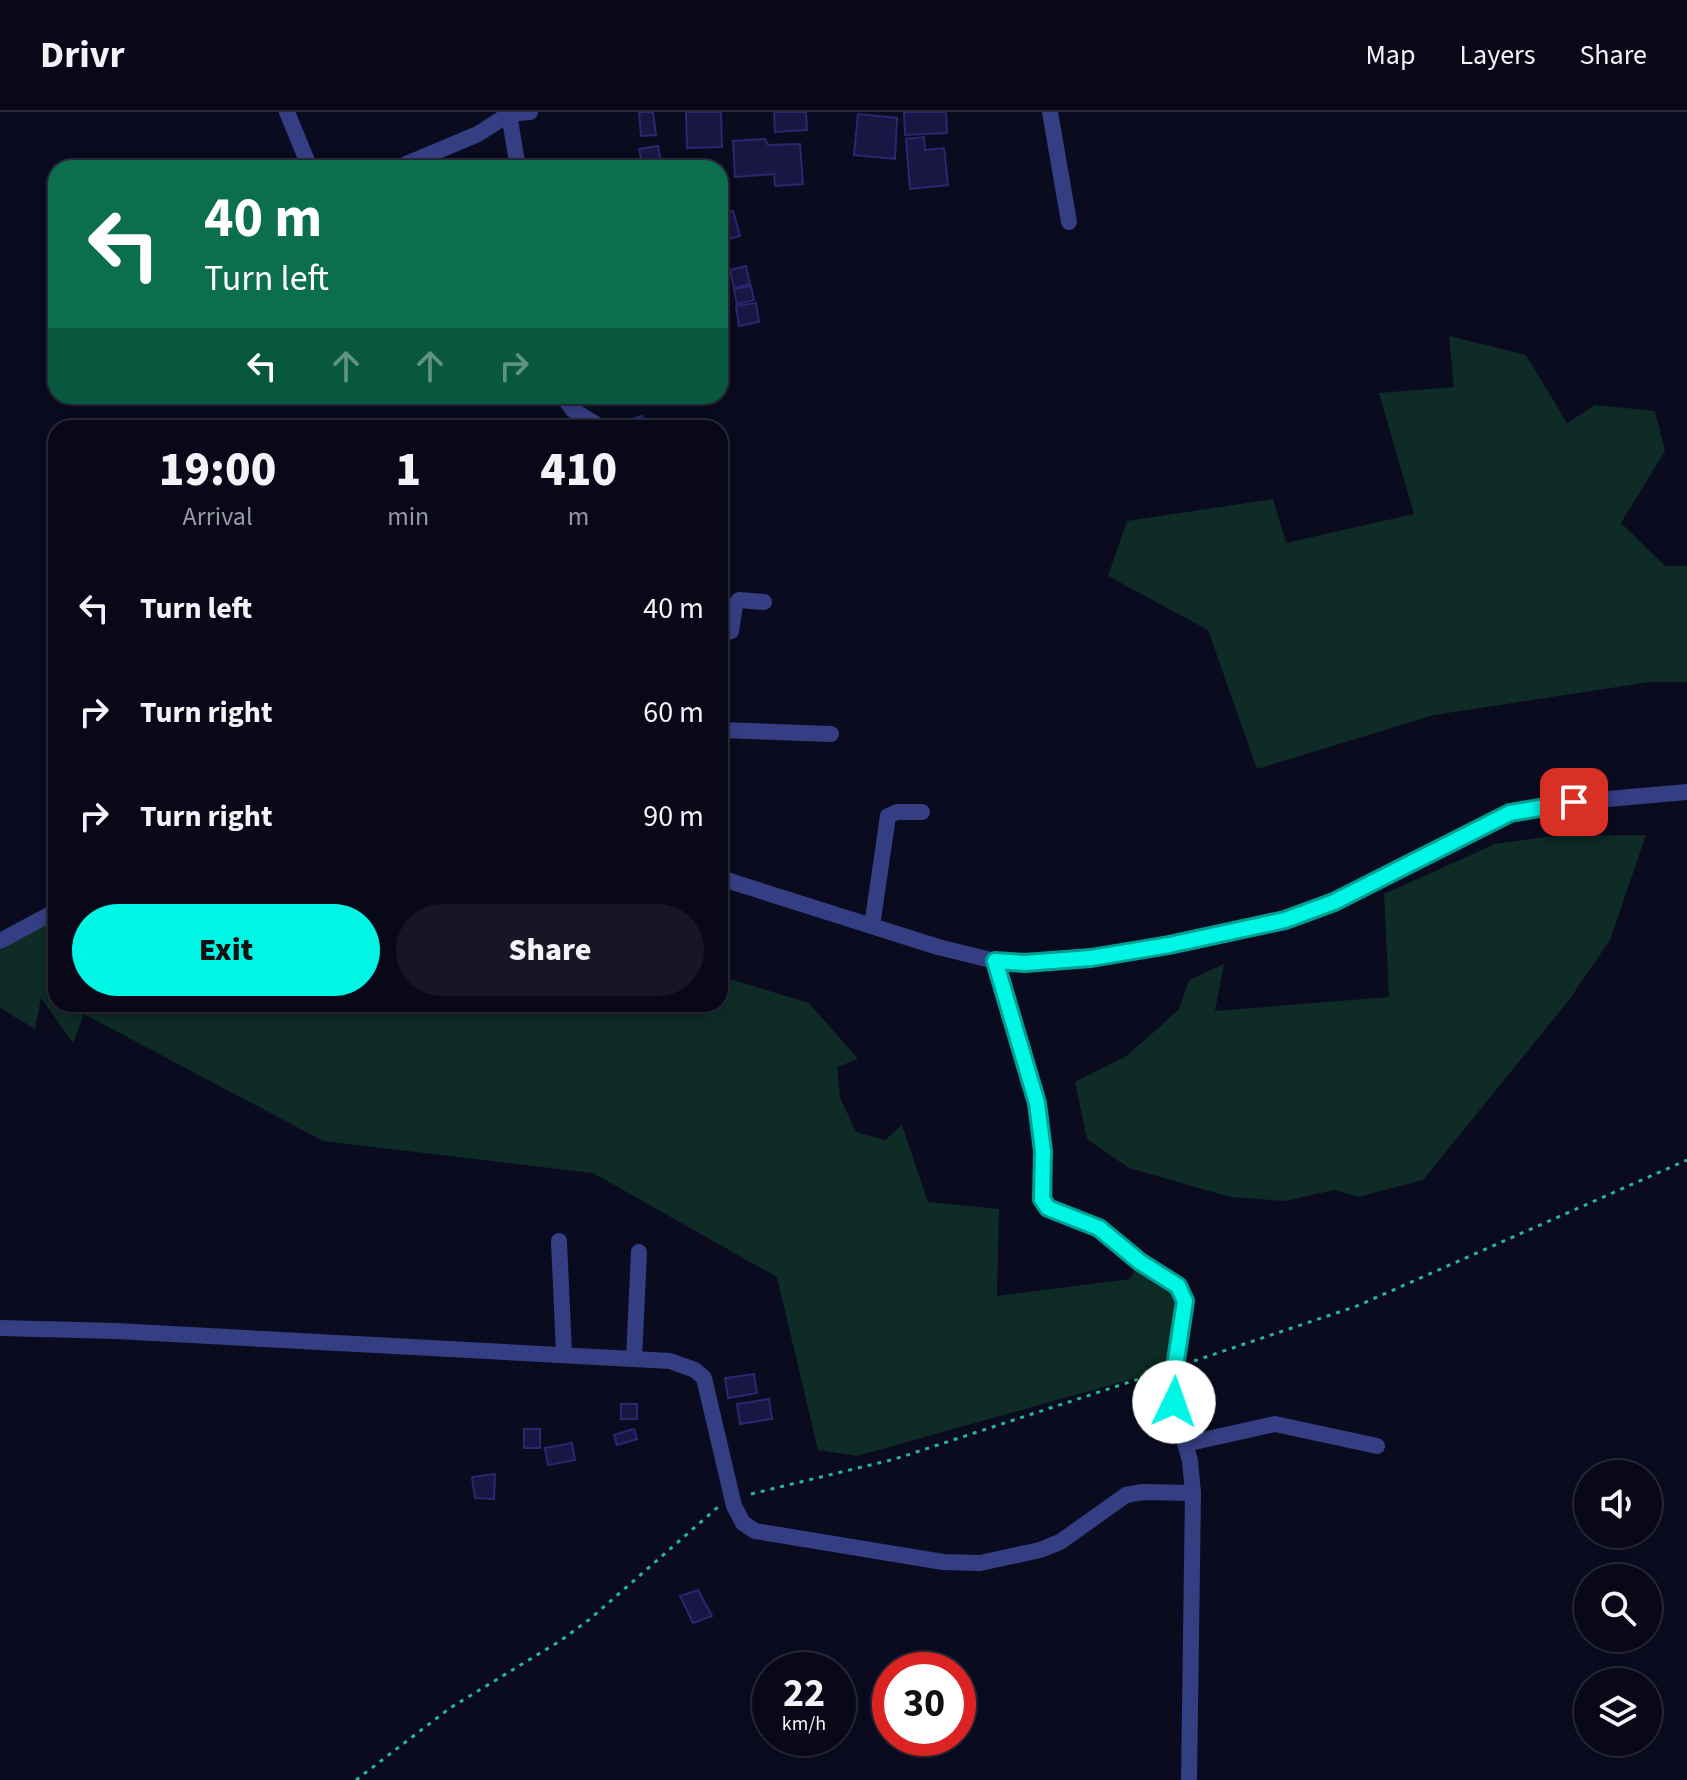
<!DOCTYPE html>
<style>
body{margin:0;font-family:"Source Sans 3",sans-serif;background:#161625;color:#f1f3f6;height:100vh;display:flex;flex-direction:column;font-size:30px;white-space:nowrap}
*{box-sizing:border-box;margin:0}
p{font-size:26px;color:#989aa2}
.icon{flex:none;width:44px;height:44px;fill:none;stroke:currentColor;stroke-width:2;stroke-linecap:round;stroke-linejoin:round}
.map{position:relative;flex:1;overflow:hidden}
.details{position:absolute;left:48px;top:308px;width:680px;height:592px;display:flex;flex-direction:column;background:#080818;border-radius:24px;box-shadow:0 4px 12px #0003,0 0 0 2px #292937}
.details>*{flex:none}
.banner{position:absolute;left:48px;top:48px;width:680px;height:244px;border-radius:24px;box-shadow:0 4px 12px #0003,0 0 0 2px #292937;background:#0b6e4f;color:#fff;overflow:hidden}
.fabs{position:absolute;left:1574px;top:1348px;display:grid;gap:16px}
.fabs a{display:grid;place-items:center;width:88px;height:88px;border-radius:50%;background:#080818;box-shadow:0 4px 12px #0003,0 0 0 2px #292937;font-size:40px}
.speed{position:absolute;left:752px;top:1540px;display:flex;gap:16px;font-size:40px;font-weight:700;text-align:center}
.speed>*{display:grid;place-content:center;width:104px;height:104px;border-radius:50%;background:#080818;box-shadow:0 4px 12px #0003,0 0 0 2px #292937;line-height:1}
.speed small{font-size:20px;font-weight:400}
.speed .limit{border:12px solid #d22;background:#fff;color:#111}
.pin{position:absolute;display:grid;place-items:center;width:68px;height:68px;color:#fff;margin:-34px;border-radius:16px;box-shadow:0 4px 12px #0006}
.me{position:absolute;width:88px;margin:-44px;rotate:3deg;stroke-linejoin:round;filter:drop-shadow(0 0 6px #0008)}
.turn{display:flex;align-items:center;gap:28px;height:168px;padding:0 24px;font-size:36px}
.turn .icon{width:104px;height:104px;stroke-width:2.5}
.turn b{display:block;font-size:56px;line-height:68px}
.lanes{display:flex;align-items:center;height:76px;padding:0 24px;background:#0003;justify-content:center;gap:40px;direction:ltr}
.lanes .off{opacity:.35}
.eta{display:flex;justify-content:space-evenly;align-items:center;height:136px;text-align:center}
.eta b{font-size:48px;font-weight:800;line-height:56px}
.primary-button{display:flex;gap:16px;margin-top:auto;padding:16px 24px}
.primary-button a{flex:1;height:92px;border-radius:48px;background:#00f6e4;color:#111;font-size:32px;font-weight:800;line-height:92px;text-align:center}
.primary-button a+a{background:#161625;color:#f1f3f6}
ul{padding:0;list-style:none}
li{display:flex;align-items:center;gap:24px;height:104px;padding:0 24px}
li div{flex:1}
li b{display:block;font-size:30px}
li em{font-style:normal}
header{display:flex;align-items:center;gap:48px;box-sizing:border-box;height:112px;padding:0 40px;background:#080818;border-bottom:2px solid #292937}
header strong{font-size:38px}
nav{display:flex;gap:44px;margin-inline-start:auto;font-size:28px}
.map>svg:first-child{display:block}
</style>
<header>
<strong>Drivr</strong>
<nav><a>Map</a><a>Layers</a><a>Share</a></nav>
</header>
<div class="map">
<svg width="1687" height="1668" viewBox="0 0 1687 1668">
<rect width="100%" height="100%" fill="#0b0b20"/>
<g fill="#0e2b25">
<polygon points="1449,224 1526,243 1567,311 1595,293 1655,299 1665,339 1621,411 1665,454 1687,454 1687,570 1650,570 1434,603 1257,657 1208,518 1108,464 1127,409 1273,387 1286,431 1414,402 1379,281 1454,275"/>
<polygon points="1646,723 1610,828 1569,888 1423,1068 1358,1085 1334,1078 1285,1089 1230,1085 1129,1056 1087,1027 1075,970 1125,945 1154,920 1179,897 1189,868 1224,852 1215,899 1389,885 1384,782 1495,732 1552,724"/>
<polygon points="56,799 56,892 720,892 720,864 809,891 858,947 837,955 840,985 856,1020 885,1028 902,1013 928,1090 999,1097 997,1184 1130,1167 1140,1150 1182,1180 1175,1255 857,1344 818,1338 777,1165 593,1061 323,1029 84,902 73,931 41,886 35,917 0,896 0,829"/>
</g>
<g fill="#181642" stroke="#292770" stroke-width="2">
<polygon points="639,0 653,0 656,23 641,24"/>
<polygon points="686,0 721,0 722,35 687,36"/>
<polygon points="774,0 806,0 807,18 775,20"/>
<polygon points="904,0 946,0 947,21 905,23"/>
<polygon points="858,2 897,6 895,47 854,43"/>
<polygon points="924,25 925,38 944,36 948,73 910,77 906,27"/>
<polygon points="765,27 768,33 800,32 803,72 775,74 774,62 735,65 733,29"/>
<polygon points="658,34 662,56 643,56 639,37"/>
<polygon points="733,99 740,124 720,129 720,102"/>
<polygon points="746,154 750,172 734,176 730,158"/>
<polygon points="751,174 754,188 737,192 734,177"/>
<polygon points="756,191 759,210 739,214 736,194"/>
<polygon points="642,304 645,316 623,316 622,310"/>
<polygon points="754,1262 757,1281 728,1286 725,1266"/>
<polygon points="769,1287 772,1307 740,1312 737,1292"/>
<rect x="621" y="1292" width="16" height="15"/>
<rect x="524" y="1317" width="16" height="19"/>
<polygon points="634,1317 637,1327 617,1333 614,1323"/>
<polygon points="572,1331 575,1348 548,1353 545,1336"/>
<polygon points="495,1362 494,1387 475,1386 472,1365"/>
<polygon points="698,1478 712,1504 693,1511 680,1484"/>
</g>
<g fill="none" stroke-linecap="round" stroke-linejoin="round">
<g stroke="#26b796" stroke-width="3" stroke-dasharray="4 6" stroke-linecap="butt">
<polyline points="1194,1249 1357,1194 1687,1048"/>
<polyline points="751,1382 895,1347 1157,1261"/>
<polyline points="356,1668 450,1596 560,1529 590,1507 718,1395"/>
</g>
<g stroke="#343e82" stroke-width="16">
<polyline points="287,0 310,56"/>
<polyline points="509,0 509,2 530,0"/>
<polyline points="1050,0 1069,110"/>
<polyline points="397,56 478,22 509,2 518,56"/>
<polyline points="720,100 722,99"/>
<polyline points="563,284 573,298 602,316"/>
<polyline points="566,288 588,284"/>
<polyline points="720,523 731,519 735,493 739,488 764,490"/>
<polyline points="720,618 831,622"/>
<polyline points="720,766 938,835 995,849 1025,851 1091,846 1169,833 1285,808 1334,790 1510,701 1574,690 1687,680"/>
<polyline points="872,814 888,704 897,700 922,700"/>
<polyline points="0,829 56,799"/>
<polyline points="995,849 1037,991 1043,1039 1045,1093 1059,1102 1099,1116 1140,1150 1171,1168 1182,1180 1184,1198 1175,1255 1174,1290 1190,1349 1193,1381 1189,1668"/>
<polyline points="559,1129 564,1242"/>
<polyline points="0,1216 116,1219 670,1249 695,1258 704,1266 734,1394 743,1411 755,1419 943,1450 980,1451 1040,1438 1060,1430 1126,1383 1143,1380 1193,1381"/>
<polyline points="634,1246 639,1140"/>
<polyline points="1185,1332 1275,1312 1377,1334"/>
</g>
</g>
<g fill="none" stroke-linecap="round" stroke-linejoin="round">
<g stroke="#00a094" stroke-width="20">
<polyline id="route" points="1174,1290 1175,1255 1185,1189 1178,1174 1140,1150 1099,1116 1048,1096 1042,1087 1043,1039 1037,991 995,849 1025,851 1091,846 1169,833 1285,808 1334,790 1510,701 1574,690"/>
</g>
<use href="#route" stroke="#00f6e4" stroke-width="14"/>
</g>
</svg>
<div class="fabs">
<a><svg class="icon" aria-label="sound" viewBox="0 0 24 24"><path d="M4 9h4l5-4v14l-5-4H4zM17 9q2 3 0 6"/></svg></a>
<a><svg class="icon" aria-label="search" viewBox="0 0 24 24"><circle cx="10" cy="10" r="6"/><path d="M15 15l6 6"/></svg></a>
<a><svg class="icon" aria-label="layers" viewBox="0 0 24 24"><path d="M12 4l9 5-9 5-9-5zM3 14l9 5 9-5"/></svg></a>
</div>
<div class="speed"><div>22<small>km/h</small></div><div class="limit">30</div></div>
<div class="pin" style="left:1574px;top:690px;background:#d93025"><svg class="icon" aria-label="arrive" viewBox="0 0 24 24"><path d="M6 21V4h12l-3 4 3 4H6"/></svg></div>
<svg class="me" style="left:1174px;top:1290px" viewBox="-20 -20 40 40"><circle r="19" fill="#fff"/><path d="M0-13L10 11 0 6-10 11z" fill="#00f6e4"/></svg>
<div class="banner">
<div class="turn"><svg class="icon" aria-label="left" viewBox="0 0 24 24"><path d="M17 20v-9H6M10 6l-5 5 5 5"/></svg><div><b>40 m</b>Turn left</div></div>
<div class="lanes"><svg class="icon" aria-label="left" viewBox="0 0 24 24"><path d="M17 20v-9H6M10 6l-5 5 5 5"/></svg><svg class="icon off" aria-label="ahead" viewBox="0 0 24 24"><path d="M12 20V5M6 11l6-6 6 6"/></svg><svg class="icon off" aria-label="ahead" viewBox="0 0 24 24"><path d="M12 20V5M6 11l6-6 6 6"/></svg><svg class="icon off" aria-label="right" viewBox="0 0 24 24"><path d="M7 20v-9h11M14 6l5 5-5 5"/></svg></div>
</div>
<section class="details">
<div class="eta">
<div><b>19:00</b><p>Arrival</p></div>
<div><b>1</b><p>min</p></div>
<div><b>410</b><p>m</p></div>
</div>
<ul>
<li><svg class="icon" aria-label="left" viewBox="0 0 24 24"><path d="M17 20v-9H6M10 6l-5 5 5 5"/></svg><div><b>Turn left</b></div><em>40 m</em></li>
<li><svg class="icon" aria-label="right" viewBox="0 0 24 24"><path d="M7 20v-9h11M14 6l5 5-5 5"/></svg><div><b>Turn right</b></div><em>60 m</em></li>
<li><svg class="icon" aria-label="right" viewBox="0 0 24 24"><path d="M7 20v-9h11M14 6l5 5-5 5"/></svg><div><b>Turn right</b></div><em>90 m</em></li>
</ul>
<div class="primary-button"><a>Exit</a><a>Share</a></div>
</section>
</div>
